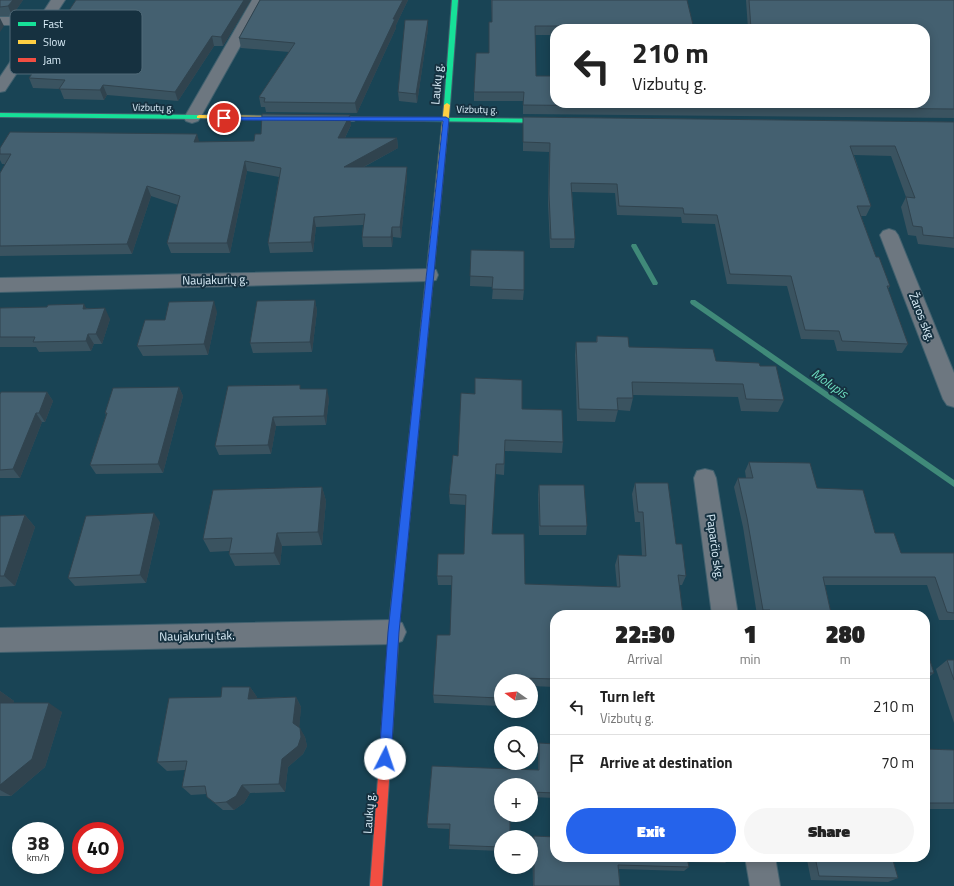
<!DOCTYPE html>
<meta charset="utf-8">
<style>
body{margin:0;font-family:"Titillium Web",sans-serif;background:#f6f6f6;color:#222;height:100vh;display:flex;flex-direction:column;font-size:15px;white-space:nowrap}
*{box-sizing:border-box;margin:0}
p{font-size:13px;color:#767676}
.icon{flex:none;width:22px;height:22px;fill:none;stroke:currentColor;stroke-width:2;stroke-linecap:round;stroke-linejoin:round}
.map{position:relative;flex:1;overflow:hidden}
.sheet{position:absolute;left:550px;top:610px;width:380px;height:252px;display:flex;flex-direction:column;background:#fff;border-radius:16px;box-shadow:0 2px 10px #0003}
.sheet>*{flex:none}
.hud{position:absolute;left:550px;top:24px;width:380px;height:84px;border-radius:16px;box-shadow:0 2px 10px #0003;background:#fff;color:#222;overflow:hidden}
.needle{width:26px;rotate:284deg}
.buttons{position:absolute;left:494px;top:674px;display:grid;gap:8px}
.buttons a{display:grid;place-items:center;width:44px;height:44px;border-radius:50%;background:#fff;box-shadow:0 2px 10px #0003;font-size:20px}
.speed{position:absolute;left:12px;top:822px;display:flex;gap:8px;font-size:20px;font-weight:700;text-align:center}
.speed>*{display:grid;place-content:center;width:52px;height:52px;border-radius:50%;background:#fff;box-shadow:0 2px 10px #0003;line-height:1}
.speed small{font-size:10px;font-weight:400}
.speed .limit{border:6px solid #d22;background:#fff;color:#111}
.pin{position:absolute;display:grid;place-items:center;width:34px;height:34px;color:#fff;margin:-17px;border:2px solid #fff;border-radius:50%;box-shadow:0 1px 4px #0007}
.me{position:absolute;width:44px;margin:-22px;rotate:4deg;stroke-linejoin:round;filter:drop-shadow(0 0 3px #0008)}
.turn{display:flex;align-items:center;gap:14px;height:84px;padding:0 16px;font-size:18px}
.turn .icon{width:52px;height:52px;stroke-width:2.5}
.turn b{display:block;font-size:28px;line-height:34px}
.eta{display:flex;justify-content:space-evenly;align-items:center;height:68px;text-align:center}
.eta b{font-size:24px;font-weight:800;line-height:28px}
.button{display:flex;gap:8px;margin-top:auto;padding:8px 16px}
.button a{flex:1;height:46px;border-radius:24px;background:#2563eb;color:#fff;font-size:16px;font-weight:800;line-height:46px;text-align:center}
.button a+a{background:#f6f6f6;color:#222}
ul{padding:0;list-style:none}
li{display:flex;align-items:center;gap:12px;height:56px;padding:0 16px;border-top:1px solid #e0e0e0}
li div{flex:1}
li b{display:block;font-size:15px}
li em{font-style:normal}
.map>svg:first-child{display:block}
</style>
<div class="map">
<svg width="954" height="886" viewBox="0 0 954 886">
<rect width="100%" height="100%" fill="#194455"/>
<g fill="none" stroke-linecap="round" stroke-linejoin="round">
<g fill="#408a79" fill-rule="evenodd">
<polygon points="632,244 636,244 658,283 657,285 653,285 631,246"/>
<polygon points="691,300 695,300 954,480 954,487 691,304 690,302"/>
</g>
<g stroke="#41606e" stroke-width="2">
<g id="street">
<polygon points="51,0 65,0 5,91 0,92 0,77 35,25 0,25 0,17 40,17"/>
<polygon points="252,0 266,0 200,118 198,121 192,123 186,121 184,118"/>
<polygon points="889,229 895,231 898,235 954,373 954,407 947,405 943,399 880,235 883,231"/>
<polygon points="429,269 436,270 438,275 436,280 429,281 0,292 0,278"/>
<polygon points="705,469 713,471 716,478 738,615 712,615 694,478 697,471"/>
<polygon points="393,620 402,623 406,632 402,641 393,644 0,652 0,628"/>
<polygon points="745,857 775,857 780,886 750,886"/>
</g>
</g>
<g stroke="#41606e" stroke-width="2">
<g id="fast">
<polygon points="452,0 458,0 450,105 447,107 444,105"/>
<polygon points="0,113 199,115 202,117 199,119 0,117"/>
<polygon points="354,117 553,119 556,121 553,123 352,120 351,119"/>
<polygon points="415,418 418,420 419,422 400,615 399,618 395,620 391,618 390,615 411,422 412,420"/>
</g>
</g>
<g stroke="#41606e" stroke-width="2">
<g id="slow">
<polygon points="447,103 450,105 419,422 418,424 412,424 411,422 444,105"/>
<polygon points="199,115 354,117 357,119 354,121 197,118 197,116"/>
</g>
</g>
<g stroke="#41606e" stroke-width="2">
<polygon id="jam" points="395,610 399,612 400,615 382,886 370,886 390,615 391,612"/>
</g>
<use href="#street" fill="#6d7780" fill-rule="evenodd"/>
<use href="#fast" fill="#16e098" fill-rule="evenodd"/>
<use href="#slow" fill="#ffcf43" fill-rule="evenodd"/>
<use href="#jam" fill="#f24e42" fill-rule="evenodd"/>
</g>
<g fill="#3a5360">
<polygon points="0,0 23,0 12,16 0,16"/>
<polygon points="76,0 251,0 223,46 214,46 178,101 107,95 104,100 64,99 60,89 33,88 29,78 54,44 53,43 54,42 52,38 67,18 66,15"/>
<polygon points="260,0 408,0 396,25 396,28 357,113 266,112 265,107 261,107 259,97 289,52 241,48 239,38"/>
<polygon points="491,0 694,29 555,29 555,35 535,35 536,76 925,103 925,29 748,29 746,0 731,0 954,0 954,118 523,114 523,101 474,101 474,92 489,53 492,22"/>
<polygon points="428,29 417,103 399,101 398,92"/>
<polygon points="523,117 954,122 954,248 918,244 916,236 908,235 901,207 906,197 891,156 854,155 871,206 866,216 861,216 876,257 890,286 888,289 908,344 902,353 837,351 834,340 801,339 787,286 727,284 715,224 682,223 681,217 617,215 615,193 572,192 575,239 574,248 550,248 548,203 549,152 523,151"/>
<polygon points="351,125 345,138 397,138 398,148 364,167 407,167 407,177 401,238 393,237 392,247 363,247 362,237 363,225 316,227 313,252 270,253 268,243 279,177 247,171 230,253 171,253 167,243 178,205 151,196 132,254 0,256 0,173 5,164 2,164 0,160 0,148 200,142 254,141 261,134"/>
<polygon points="471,250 524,290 523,300 492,299 493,287 470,286"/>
<polygon points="315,300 317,311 312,352 253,353 250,343"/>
<polygon points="47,307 87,308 110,319 102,344 94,344 91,351 39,352 36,347 0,347 0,308"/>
<polygon points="217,312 208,355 143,356 137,346 165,320"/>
<polygon points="597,336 629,347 716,361 760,366 784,400 778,412 741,411 738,397 633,395 633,398 630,411 618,410 615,422 577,421 575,355 576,342 596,342"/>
<polygon points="179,387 183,396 163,473 96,474 90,465 106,415 105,413"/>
<polygon points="301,389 329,398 326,425 276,426 271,454 219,455 215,446"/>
<polygon points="47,392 53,401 45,422 42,422 20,478 0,478 0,394"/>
<polygon points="475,394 522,409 563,442 562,453 505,451 504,475 495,474 492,534 525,584 617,587 615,565 618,555 642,556 640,522 635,522 632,494 635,483 676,544 686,576 682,585 680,585 555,615 555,687 531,686 531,681 501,681 501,698 499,698 499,706 434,703 433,695 450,635 452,585 438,585 437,576 464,554 466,505 450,504 449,494 458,456"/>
<polygon points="749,462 817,488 901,553 954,553 954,620 939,620 927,585 825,585 831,613 829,615 757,615 743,527 734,487 738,478 746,478 745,471"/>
<polygon points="539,485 587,526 586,535 539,535 538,494"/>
<polygon points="322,487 326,501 322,545 282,546 280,565 235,566 229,554 229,551 210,552 203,539"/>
<polygon points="25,515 35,527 15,586 0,587 0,516"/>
<polygon points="160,522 146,583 75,586 68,578"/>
<polygon points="925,645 934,673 929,677 925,677"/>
<polygon points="947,660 954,660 954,723 936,669"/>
<polygon points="250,687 257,697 256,698 296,697 301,707 299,728 305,737 307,746 303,754 288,767 285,792 250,793 244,803 234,810 223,810 207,797 207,794 191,795 182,787 185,770 167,771 157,762 221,697"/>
<polygon points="0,691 14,701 13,703 62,712 45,767 11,796 0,796"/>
<polygon points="539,743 555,744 555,798 531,797 531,785 501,785 501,815 510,815 510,837 501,837 501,851 449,849 449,845 450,829 428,828 427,824 432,766 538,770 538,749"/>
<polygon points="925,749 954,750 954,809 925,809"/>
<polygon points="534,836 730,857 730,859 725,863 688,862 689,867 684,871 619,869 620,886 533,886 532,840"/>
<polygon points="796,857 892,857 898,878 888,882 811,880 807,860 797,859"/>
</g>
<g fill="#30434e">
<polygon points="13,0 23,0 12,16 8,6"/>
<polygon points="244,0 251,0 223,46 221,37"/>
<polygon points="403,0 408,0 396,25 396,28 357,113 355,103 393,19"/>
<polygon points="0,18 4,26 0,32"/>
<polygon points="428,20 428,29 417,103 416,94"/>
<polygon points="212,36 214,46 178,101 175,92"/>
<polygon points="103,85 107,95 104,100 100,90"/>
<polygon points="350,115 351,125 340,148 338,138"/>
<polygon points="197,134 200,144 194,142"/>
<polygon points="397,138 398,148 345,177 344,167"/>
<polygon points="245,161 247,171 230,253 227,243"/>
<polygon points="407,167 407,177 401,238 400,227"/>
<polygon points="147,186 151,196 132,254 127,244"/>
<polygon points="314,217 316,227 313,252 311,242"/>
<polygon points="392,227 393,237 392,247 391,237"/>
<polygon points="315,300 317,311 312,352 310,342"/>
<polygon points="214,301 217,312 208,355 204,344"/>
<polygon points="84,304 90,315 83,309"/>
<polygon points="105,308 110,319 102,344 96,334"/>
<polygon points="88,334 94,344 91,351 86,341"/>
<polygon points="179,387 183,396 163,473 158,464"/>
<polygon points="327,389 329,398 326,425 324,416"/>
<polygon points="47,392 53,401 45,422 39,413"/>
<polygon points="36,413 42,422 20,478 13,469"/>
<polygon points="273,417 276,426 271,454 268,445"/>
<polygon points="322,487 326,501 322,545 318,532"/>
<polygon points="154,513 160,522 146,583 140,575"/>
<polygon points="25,515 35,527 15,586 4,576"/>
<polygon points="277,533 282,546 280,565 274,553"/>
<polygon points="250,687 257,697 255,708 248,699"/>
<polygon points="0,691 14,701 10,712 0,706"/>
<polygon points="296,697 301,707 299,732 293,723"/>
<polygon points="49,703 62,712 45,767 11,796 0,790 0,785"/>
<polygon points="300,728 305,737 307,746 303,754 288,767 285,792 279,784 282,759"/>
<polygon points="242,785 250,793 244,803 234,810 226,802"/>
</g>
<g fill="#446070" stroke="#30434e">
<polygon points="0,0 13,0 8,6 0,7"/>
<polygon points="76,0 244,0 221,37 212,36 175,92 103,85 100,90 59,89 65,80 29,78 54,43 53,43 56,38 52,38 69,15 66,15"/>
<polygon points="260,0 403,0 393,19 395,19 355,103 264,102 265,98 259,97 295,43 239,38"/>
<polygon points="492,0 687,0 694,29 589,29 589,26 535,26 536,76 555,76 555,103 925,103 925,29 751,29 749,0 954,0 954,109 523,105 524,92 474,92 476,53 489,53 489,22 492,22"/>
<polygon points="405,20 428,20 416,94 398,92"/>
<polygon points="262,114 350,115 338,138 397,138 344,167 407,167 400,227 392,227 391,237 362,237 365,214 314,217 311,242 268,243 281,168 245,161 227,243 167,243 180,196 147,186 127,244 0,246 0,173 11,154 0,154 0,148 10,132 197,134 194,142 254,141 255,134 261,134"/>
<polygon points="523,117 954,122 954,238 923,235 922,227 913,226 906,197 915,198 895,146 850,146 871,206 857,206 876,257 879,257 890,286 887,286 908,344 842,341 839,331 805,330 791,276 730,274 717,215 684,214 683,208 619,206 617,184 571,183 575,239 551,239 549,194 550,143 523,142"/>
<polygon points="471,250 524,251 524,290 492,289 493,277 470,276"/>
<polygon points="315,300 310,342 250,343 257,301"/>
<polygon points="214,301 204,344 137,346 145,320 165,320 169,302"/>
<polygon points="84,304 83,309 105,308 96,334 88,334 86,341 33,342 35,337 0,337 0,308 47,307 48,305"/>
<polygon points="597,336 628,337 629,347 713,349 716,361 759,363 760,366 776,366 784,400 746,399 743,384 632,382 633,398 617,398 618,410 579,409 576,342 597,342"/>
<polygon points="475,378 522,380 522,409 562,410 563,442 505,440 504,464 496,464 492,534 524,534 525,584 620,587 618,555 646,556 643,512 638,512 635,483 668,483 676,544 682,544 686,576 678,575 683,615 555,615 555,679 522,678 522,681 501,681 501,690 499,690 499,698 433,695 437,635 450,635 452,576 437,576 438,554 464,554 466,495 449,494 453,455 458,456 461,393 475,394"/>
<polygon points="300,385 300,389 327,389 324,416 273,417 268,445 215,446 228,386"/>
<polygon points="179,387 158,464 90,465 107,413 105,413 113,388"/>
<polygon points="1,392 47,392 39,413 36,413 13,469 0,470 0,394"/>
<polygon points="749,462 810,463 817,488 863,490 875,533 894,533 901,553 954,553 954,613 947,612 935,577 823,577 831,613 808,612 809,615 771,615 770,610 763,610 747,518 738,478 753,478"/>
<polygon points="539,485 584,485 587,526 540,526"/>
<polygon points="322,487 318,532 277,533 274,553 229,554 232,538 203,539 213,490"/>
<polygon points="154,513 140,575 68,578 86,516"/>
<polygon points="25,515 4,576 0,576 0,516"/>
<polygon points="925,645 934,673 925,673"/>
<polygon points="947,660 954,660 954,680"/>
<polygon points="222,687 250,687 248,699 296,697 293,723 300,728 301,737 298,746 282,759 279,784 242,785 236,796 226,802 215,803 207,797 205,786 182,787 187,761 157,762 169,698 221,697"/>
<polygon points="0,703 49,703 32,759 0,785"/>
<polygon points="539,743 555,744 555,793 531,792 531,785 501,785 501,815 510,815 510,837 501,837 501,847 449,845 450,824 427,824 432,766 539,770"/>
<polygon points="925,749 954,750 954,803 925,803"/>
<polygon points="534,836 555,837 555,857 730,857 730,859 687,858 689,867 618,865 620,886 534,886"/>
<polygon points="815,857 892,857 898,878 819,876"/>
</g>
<polygon fill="#2563eb" stroke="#184099" points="222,117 446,117 449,119 399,632 391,759 389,763 385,765 381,763 379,759 388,632 443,121 224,120 222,120"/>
<g text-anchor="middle" stroke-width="4" stroke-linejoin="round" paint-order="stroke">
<g font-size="10" fill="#dceffa" stroke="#163140">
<text transform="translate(153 107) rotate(1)" y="4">Vizbutų g.</text>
<text transform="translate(477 109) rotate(1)" y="4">Vizbutų g.</text>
</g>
<g font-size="12" fill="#dceffa" stroke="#163140">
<text transform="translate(437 84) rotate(-85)" y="4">Laukų g.</text>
<text transform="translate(215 280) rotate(-1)" y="4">Naujakurių g.</text>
<text transform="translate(922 317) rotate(68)" y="4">Žaros skg.</text>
<text transform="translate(715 547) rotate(82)" y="4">Paparčio skg.</text>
<text transform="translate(197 636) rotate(-1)" y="4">Naujakurių tak.</text>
<text transform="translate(369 813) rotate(-86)" y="4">Laukų g.</text>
</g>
<g font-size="13" font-style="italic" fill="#6edfc1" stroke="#163140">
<text transform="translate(830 383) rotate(35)" y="5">Molupis</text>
</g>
</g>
<rect x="10" y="10" width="132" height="64" rx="6" fill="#163140" stroke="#516a78" stroke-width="1"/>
<rect x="18" y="22" width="18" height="4" fill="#16e098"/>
<rect x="18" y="40" width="18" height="4" fill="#ffcf43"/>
<rect x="18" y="58" width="18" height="4" fill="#f24e42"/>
<g font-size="11" fill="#dceffa">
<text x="43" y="28">Fast</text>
<text x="43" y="46">Slow</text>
<text x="43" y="64">Jam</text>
</g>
</svg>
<div class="buttons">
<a><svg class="needle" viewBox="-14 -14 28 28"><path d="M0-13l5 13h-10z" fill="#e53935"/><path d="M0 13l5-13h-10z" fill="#767676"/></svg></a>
<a><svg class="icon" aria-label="search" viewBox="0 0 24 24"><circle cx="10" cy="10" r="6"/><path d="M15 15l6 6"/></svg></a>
<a>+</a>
<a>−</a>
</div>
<div class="speed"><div>38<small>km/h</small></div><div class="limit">40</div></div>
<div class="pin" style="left:224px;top:118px;background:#d93025"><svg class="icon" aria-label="arrive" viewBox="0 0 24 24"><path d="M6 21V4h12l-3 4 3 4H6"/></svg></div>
<svg class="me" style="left:385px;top:759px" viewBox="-20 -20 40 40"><circle r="19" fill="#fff"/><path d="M0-13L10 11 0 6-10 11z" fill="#2563eb"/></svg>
<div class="hud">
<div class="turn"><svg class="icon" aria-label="left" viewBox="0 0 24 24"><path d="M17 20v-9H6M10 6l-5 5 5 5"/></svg><div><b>210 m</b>Vizbutų g.</div></div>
</div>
<section class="sheet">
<div class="eta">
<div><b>22:30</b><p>Arrival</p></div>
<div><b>1</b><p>min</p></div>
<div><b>280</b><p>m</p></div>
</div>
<ul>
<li><svg class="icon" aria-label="left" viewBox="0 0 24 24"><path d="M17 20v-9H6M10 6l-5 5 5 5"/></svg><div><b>Turn left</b><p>Vizbutų g.</p></div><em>210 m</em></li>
<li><svg class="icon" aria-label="arrive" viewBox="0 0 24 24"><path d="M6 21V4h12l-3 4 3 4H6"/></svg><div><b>Arrive at destination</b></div><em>70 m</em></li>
</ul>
<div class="button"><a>Exit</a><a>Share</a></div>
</section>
</div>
